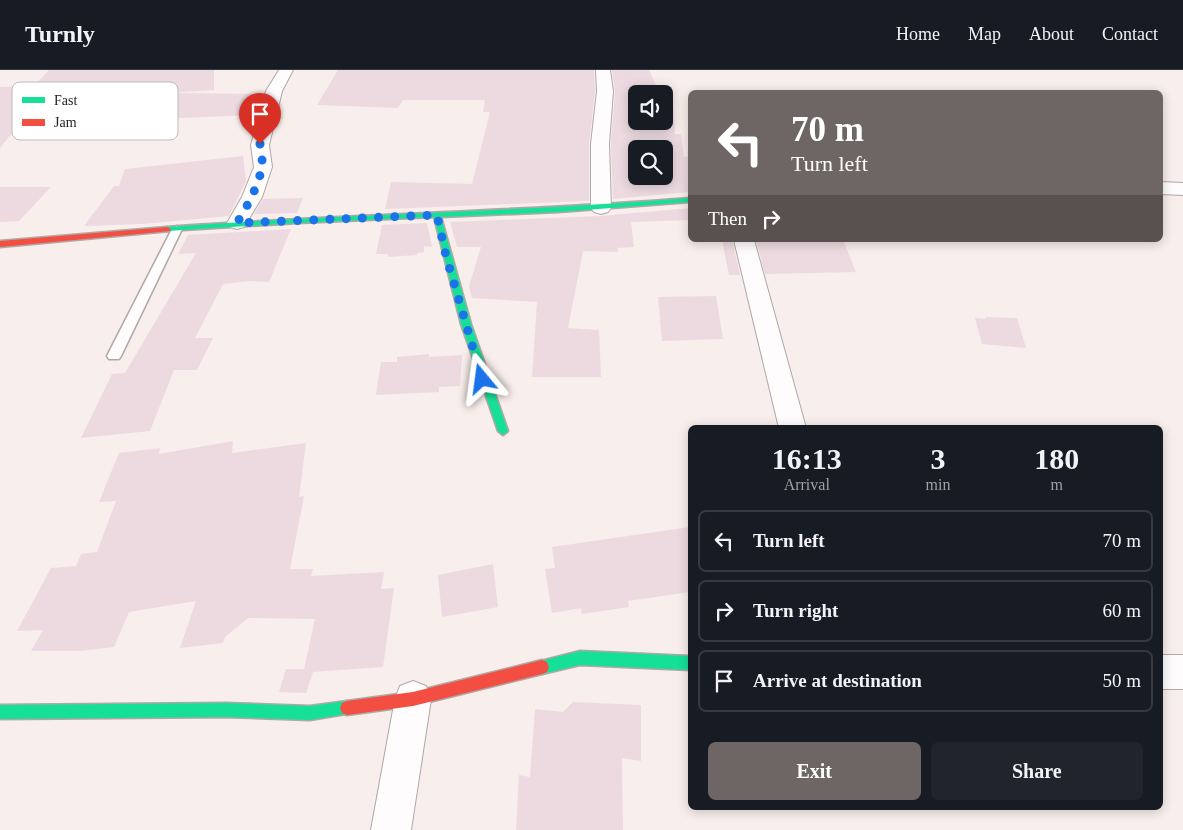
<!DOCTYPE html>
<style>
body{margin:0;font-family:"Times New Roman",serif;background:#20242c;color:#f1f3f6;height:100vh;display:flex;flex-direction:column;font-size:19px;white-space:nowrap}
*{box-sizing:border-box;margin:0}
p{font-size:16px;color:#9ea1a6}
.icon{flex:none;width:28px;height:28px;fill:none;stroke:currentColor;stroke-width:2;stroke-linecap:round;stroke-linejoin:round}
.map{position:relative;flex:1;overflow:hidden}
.panel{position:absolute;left:688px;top:355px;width:475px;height:385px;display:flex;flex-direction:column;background:#171b24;border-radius:8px;box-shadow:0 2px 12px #0003}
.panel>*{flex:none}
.hud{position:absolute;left:688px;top:20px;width:475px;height:152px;border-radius:8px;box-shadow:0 2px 12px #0003;background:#6e6664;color:#fff;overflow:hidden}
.tools{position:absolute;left:628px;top:15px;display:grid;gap:10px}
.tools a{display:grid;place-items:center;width:45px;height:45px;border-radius:8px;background:#171b24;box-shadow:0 2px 12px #0003;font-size:25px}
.pin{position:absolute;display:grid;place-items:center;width:42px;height:42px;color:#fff;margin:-51px -21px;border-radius:50% 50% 50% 0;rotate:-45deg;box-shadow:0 0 5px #0007}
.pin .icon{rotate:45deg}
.me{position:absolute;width:55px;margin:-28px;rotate:344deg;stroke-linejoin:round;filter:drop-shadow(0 0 4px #0008)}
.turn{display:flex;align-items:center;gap:18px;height:105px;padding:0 20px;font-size:22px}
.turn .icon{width:65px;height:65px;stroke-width:2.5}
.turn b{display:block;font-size:35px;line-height:42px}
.then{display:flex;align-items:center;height:48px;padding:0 20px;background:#0003;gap:10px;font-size:19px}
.eta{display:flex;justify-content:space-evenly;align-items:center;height:85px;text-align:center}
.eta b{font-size:30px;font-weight:700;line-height:35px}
.action{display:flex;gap:10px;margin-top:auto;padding:10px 20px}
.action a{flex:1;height:58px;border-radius:8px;background:#6e6664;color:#fff;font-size:20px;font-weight:700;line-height:58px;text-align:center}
.action a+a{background:#20242c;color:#f1f3f6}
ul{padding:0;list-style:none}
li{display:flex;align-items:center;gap:15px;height:62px;margin:0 10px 8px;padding:0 10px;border:2px solid #363941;border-radius:8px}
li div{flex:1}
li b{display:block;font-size:19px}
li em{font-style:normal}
header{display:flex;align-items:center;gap:30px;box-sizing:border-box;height:70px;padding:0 25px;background:#171b24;border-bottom:1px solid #363941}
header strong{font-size:24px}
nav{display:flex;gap:28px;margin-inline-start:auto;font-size:18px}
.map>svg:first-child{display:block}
</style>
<header>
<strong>Turnly</strong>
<nav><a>Home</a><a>Map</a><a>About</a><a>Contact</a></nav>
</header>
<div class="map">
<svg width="1183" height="760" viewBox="0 0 1183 760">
<rect width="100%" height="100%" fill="#f8eeeb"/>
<g fill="#ecdae0" fill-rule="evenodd">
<polygon points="49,0 214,0 214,20 108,27 103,33 35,35 0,78 0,17 34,16"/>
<polygon points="338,0 594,0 595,21 589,74 589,131 385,139 391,112 472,114 490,42 483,42 485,30 403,30 398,38 317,35"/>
<path d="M612 0H649L660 24H636V51H664V31L673 32 675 64H681L684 87 690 86V122L613 129 611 74 615 21ZM636 79H664V106H636Z"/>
<polygon points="178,23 262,24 262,27 258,45 153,49"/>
<polygon points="243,86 246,111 229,146 142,154 84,156 114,116 119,116 125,99"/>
<polygon points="0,117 51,117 19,151 0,152"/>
<polygon points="303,128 297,143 254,144 263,129"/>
<polygon points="690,138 690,150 631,152 634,177 618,178 618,182 583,181 568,258 599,260 601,307 532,307 537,232 472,228 469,217 481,177 457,177 450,152 601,146"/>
<polygon points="427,153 432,177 424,176 424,182 417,183 417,185 388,187 388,184 376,184 382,155"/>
<polygon points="291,159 269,212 250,211 223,214 195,268 213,268 197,300 174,300 150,361 81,368 112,304 125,303 196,183 178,184 188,165"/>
<polygon points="722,170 732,170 740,205 729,205"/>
<polygon points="756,170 843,170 856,202 765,204"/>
<polygon points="716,226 723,269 662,271 658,227"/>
<polygon points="985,247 1017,248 1026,278 982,274 975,248 986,249"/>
<polygon points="429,284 429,287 462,285 460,316 439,317 439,322 376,325 381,292 397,292 397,287"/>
<polygon points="233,371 232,383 306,373 299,427 304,426 290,499 313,499 311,506 384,502 381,519 394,518 383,597 313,602 306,623 279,622 286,599 304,599 315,549 248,548 225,567 223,573 180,578 196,531 129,542 114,577 81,581 31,581 43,560 17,561 51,498 76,496 81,484 97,482 116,431 99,432 119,383 160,378 159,384"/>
<polygon points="690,457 690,522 628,531 629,537 582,544 581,538 552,543 545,499 555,498 552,477"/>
<polygon points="493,494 498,537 442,547 438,505"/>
<polygon points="573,632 641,635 641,691 622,688 623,760 516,760 519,705 530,707 535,639 563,642"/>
</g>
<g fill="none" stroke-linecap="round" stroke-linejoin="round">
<g stroke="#afa8a6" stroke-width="3">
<polygon id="lane" points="177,156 182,159 121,286 119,289 109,289 107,286 172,159"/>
</g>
<g stroke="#afa8a6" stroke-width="2">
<g id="street">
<polygon points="279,0 293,0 282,21 269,75 272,97 262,127 244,157 237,159 230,157 227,153 242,127 254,97 251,75 266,21"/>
<polygon points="596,0 610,0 613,21 609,74 611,138 608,142 601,144 594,142 591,138 591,74 597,21"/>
<polygon points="1160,112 1183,113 1183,125 1160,124"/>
<polygon points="734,170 754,170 806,358 779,358"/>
<rect x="1160" y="585" width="23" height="34"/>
<polygon points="413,611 426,616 431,629 411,760 371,760 395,629 400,616"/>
</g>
</g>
<g stroke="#afa8a6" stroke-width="3">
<g id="fast">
<path d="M690 128V132L559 142 441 147 471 254 508 361 503 365 498 361 461 254 434 147 298 153 167 161 163 159 167 157C341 144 516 142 690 128Z"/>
<polygon points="580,581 690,586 690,600 580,595 542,604 537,602 535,597 537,592"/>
<polygon points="347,631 352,633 354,638 352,643 310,650 226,647 0,649 0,635 226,633 310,636"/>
</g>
</g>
<g stroke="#afa8a6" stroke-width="3">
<g id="jam">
<polygon points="167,157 171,159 170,161 0,177 0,171"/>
<polygon points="542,590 547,592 549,597 547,602 542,604 413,636 347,645 342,643 340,638 342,633 347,631 413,622"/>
</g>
</g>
<use href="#lane" fill="#fefcfc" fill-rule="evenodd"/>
<use href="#street" fill="#fefcfc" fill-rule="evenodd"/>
<use href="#fast" fill="#16e098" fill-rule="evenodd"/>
<use href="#jam" fill="#f24e42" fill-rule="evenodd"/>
</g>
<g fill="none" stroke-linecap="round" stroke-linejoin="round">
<polyline stroke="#1a73e8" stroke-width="9" stroke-dasharray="0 16.2" points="260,74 263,97 252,127 237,153 437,145 446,186 482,309"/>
</g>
<rect x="12" y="12" width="166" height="58" rx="8" fill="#fff" stroke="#bdbbbb" stroke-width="1"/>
<rect x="22" y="27" width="23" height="6" fill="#16e098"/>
<rect x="22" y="49" width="23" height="7" fill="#f24e42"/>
<g font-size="14" fill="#231d1b">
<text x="54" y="35">Fast</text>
<text x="54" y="57">Jam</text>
</g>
</svg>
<div class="tools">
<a><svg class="icon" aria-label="sound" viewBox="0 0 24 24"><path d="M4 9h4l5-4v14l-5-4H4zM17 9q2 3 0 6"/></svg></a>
<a><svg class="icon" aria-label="search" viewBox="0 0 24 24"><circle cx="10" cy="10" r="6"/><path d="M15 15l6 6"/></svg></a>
</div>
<div class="pin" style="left:260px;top:74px;background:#d93025"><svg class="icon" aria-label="arrive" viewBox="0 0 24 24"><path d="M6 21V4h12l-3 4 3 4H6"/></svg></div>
<svg class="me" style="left:482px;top:309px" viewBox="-20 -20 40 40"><path d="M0-17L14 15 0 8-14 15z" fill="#1a73e8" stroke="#fff" stroke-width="4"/></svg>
<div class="hud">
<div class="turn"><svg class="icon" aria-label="left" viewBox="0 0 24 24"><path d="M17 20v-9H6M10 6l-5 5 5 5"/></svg><div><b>70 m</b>Turn left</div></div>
<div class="then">Then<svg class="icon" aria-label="right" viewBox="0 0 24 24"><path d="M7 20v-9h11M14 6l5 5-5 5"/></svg></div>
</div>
<section class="panel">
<div class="eta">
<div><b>16:13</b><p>Arrival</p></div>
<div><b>3</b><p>min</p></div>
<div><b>180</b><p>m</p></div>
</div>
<ul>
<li><svg class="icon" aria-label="left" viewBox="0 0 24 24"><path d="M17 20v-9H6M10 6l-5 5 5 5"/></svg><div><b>Turn left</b></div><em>70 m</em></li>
<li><svg class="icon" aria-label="right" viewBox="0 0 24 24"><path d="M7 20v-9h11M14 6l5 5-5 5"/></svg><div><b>Turn right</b></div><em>60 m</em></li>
<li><svg class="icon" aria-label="arrive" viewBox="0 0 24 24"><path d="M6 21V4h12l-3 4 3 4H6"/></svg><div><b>Arrive at destination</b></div><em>50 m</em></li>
</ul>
<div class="action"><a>Exit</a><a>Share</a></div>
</section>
</div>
